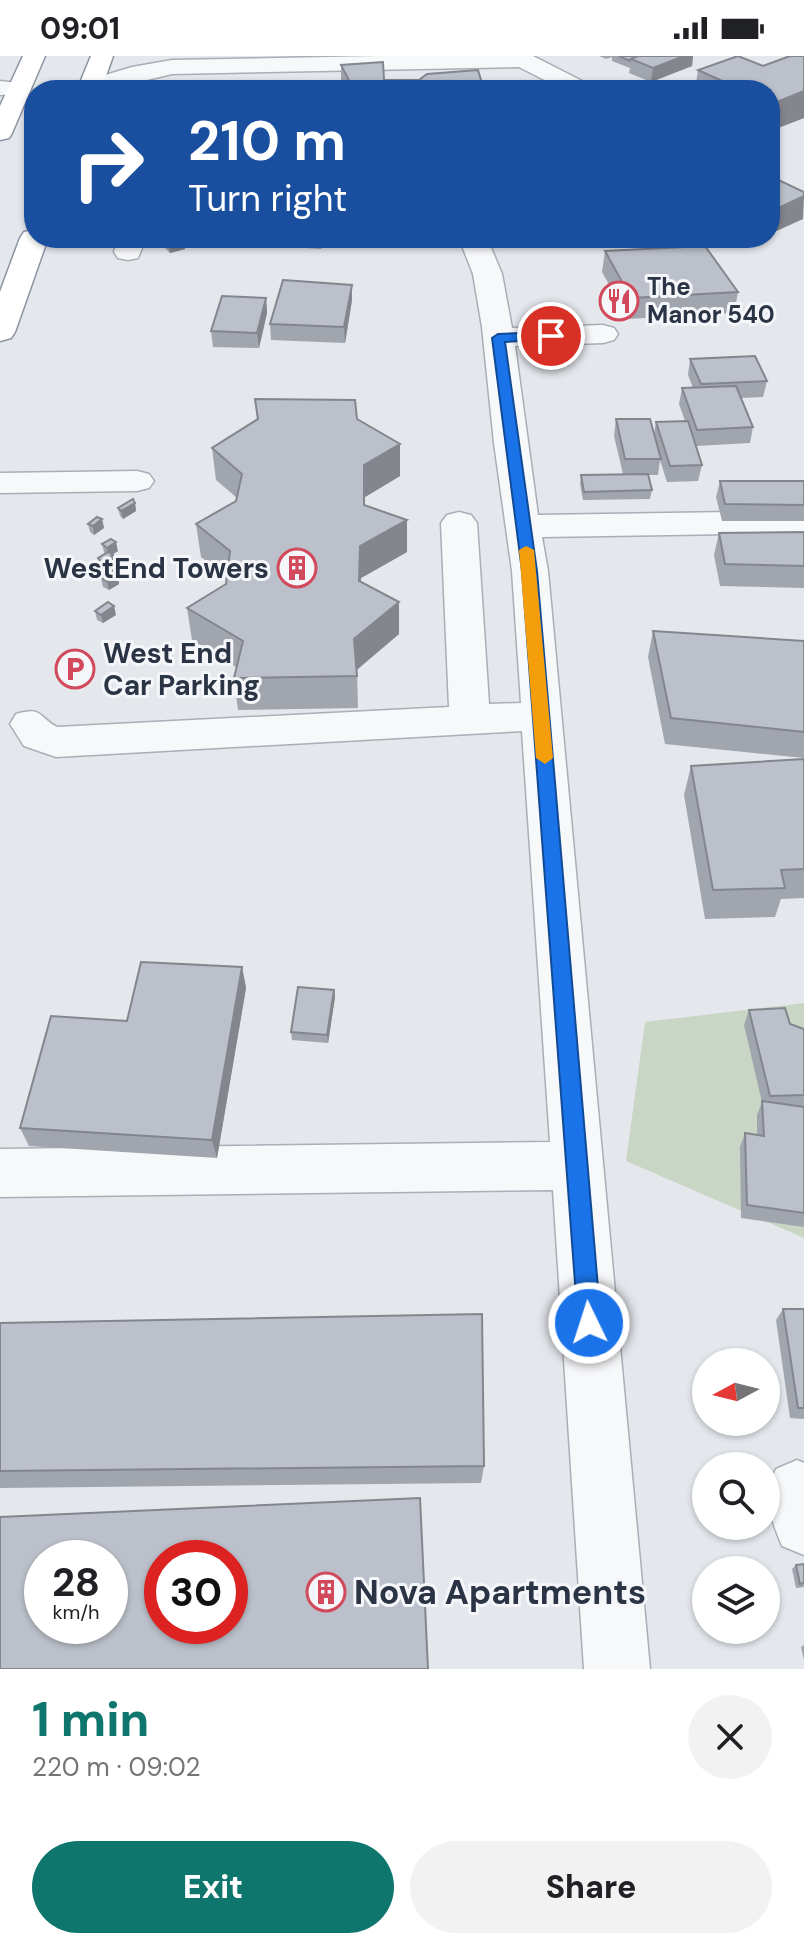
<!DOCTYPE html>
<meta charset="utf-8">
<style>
body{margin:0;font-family:"DM Sans",sans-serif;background:#f2f2f2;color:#202124;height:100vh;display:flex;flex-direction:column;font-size:30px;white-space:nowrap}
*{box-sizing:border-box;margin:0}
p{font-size:26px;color:#757577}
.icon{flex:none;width:44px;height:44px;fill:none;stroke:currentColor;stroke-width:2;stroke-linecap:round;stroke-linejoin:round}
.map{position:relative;height:1613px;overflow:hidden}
.side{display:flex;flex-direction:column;background:#fff;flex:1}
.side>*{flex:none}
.guide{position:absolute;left:24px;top:24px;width:756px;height:168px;border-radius:32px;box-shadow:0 2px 6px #0004;background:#1a4fa0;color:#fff;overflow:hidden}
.needle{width:52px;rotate:263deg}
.buttons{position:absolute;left:692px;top:1292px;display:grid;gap:16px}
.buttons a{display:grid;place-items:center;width:88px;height:88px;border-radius:50%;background:#fff;box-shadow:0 2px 6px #0004;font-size:40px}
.speed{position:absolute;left:24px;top:1484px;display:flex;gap:16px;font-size:40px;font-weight:700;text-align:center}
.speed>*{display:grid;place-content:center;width:104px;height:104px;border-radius:50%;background:#fff;box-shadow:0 2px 6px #0004;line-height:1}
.speed small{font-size:20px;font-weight:400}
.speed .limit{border:12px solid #d22;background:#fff;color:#111}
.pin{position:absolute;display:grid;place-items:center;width:68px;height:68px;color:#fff;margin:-34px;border:4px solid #fff;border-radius:50%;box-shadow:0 2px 8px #0007}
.me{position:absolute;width:88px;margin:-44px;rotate:356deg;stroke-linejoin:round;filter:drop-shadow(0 0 6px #0008)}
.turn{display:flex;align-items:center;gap:28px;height:168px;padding:0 32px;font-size:36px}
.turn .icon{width:104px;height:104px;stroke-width:2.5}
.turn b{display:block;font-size:56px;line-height:68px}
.round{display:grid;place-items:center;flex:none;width:84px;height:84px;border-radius:42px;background:#f2f2f2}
.overview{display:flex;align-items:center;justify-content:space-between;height:136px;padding:0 32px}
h1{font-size:48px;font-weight:800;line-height:60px;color:#0f766e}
.action{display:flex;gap:16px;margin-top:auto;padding:16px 32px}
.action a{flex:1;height:92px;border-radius:48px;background:#0f766e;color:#fff;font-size:32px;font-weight:800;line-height:92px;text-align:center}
.action a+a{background:#f2f2f2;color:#202124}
.status{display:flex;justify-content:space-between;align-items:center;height:56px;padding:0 40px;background:#fff;direction:ltr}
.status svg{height:22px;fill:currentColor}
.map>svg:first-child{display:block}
</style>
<div class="status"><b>09:01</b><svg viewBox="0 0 49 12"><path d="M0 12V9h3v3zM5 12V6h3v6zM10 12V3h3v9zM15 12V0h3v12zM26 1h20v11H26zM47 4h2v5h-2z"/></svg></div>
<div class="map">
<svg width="804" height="1613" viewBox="0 0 804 1613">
<rect width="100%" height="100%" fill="#e4e7ec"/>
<polygon fill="#c9d6c5" points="804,947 804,1182 626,1105 645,966"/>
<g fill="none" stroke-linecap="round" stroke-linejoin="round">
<g stroke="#a9aeb7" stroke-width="3">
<g id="minor">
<polygon points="379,0 533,0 590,29 594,34 564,34 519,11 172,18 105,34 80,34 78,31 82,26 132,11 172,4"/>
<polygon points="0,25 27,28 31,33 27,38 0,39"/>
<polygon points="118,182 146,182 138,202 128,204 118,202 114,196"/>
<path d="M459 182H487L502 218 512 272 603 269 614 272 618 278 614 284 603 287 515 290 538 459 804 455V477L542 481 548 515 650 1613H584L553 1134 0 1141V1093L550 1086 522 675 56 701 24 690 10 668 16 658C43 650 38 661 57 671L449 651 441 467 447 459 459 456 471 459 477 467 489 648 521 647 512 515 494 387 482 271 473 218Z"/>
<polygon points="137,415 149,418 154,425 149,432 137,435 0,437 0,417"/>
<path d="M797 1404 804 1407V1499L782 1490C770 1461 763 1442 776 1413Z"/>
</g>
</g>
<g stroke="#8b94a3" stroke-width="3">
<g id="highway">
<polygon points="23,0 45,0 12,77 9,82 0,84 0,50"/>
<polygon points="91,0 113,0 101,34 77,34"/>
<polygon points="34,174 34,182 48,182 15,276 11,282 0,285 0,236 20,182 24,176"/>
</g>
</g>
<use href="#minor" fill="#f7f8fa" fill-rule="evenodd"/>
<use href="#highway" fill="#fff" fill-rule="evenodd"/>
</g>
<g fill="#a1a5ae">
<polygon points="599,0 693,0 692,10 651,26 629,17 630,12 612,5 612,1 606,3"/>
<polygon points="804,0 804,62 770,75 770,34 695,34 698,14 763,10"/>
<polygon points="341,9 384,24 484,34 343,34 341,32"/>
<polygon points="160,182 182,182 185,193 170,197 161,188"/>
<polygon points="238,182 264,182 264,188 239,188"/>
<polygon points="290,182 326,182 321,193 290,191"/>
<polygon points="605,195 738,236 734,257 628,263 602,216"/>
<polygon points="266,242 267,257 259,292 213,291 211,275"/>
<polygon points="352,244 345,287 271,284 270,268"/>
<polygon points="690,303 767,325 763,341 741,342 753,371 750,387 696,390 702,409 698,425 667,426 660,404 658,419 648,419 652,434 650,443 583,444 580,428 581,419 623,418 614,380 616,363 654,378 656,366 685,365 679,348 682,332 693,332 688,319"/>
<polygon points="255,343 357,363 400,420 365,441 365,449 407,496 361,522 361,526 399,546 399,578 357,614 358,652 238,654 234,622 236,611 192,584 187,552 226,528 227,521 201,501 196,468 236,445 237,442 216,424 212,392 257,364"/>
<polygon points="720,425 804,425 804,465 722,465 716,441"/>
<polygon points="135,447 136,455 123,463 120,460 118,452"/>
<polygon points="102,463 104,472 94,479 90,476 88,468"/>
<polygon points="804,476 804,532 720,530 714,499 719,477"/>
<polygon points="102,488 118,495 112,499 115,508 117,509 119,528 109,534 103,531 101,522 107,518 106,514 104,515 100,511 98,502 106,498 104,496"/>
<polygon points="95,555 116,559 103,567 97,564"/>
<polygon points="653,575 804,585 804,702 665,688 648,601"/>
<polygon points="804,703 804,842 781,843 775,861 705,863 684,739 691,710"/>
<polygon points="242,911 246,932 217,1102 29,1090 20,1072 127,965"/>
<polygon points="334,934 335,941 328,987 292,984 291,976"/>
<polygon points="749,954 804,973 804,1171 741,1162 740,1091 745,1077 757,1079 757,1059 762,1046 744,969"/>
<polygon points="783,1253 804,1253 804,1363 790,1362 776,1264"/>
<polygon points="0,1267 484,1410 481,1427 0,1432"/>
<polygon points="804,1508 804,1531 796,1532 792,1513 796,1509"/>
<polygon points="804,1589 804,1604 801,1591"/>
</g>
<g fill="#83868d">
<polygon points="684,0 693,0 692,10 651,26 653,12"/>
<polygon points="804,35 804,62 770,75 770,60 772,48"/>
<polygon points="804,140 803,163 770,178 770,156"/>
<polygon points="322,182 326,182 321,193 321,185"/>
<polygon points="184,185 185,193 170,197 169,189"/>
<polygon points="352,229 352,244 345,287 344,271"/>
<polygon points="266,242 267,257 259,292 257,277"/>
<polygon points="400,388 400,420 365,441 365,481 364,409"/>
<polygon points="135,447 136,455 123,463 121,455"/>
<polygon points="102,463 104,472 94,479 93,470"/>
<polygon points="407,464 407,496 361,522 360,558 359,525 360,490"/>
<polygon points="116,486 118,495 109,500 107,492"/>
<polygon points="113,499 115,508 105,510 106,514 104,515 102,507"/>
<polygon points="117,509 119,528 109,534 107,525 113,521 112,514"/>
<polygon points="399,546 399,578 355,615 354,583"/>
<polygon points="114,550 116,559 103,567 101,559"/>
<polygon points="242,911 246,932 217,1102 212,1084"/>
<polygon points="334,934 335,941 328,987 327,979"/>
</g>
<g fill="#bbc0ca" stroke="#83868d" stroke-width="2" fill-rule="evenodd">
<polygon points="619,0 638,0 631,3 630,5"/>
<polygon points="638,0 684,0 653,12 631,3"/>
<polygon points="738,0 763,10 790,0 804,0 804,35 772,48 770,47 770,34 742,34 698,14"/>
<polygon points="383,6 384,24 419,24 427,18 478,14 484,34 354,34 341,9"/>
<polygon points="770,120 804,136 804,140 770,156"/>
<polygon points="162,182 182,182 184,185 169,189"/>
<polygon points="290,182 322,182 321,185"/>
<polygon points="705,190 738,236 631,242 605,195"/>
<polygon points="283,224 352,229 344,271 270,268"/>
<polygon points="222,240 266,242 257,277 211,275"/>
<polygon points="755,300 767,325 701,328 690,303"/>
<polygon points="736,330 753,371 697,374 682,332"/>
<polygon points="255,343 355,344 357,363 400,388 364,409 364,449 407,464 360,490 359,525 399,546 354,583 357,620 234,622 243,585 187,552 226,528 230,495 196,468 236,445 242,418 212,392 258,363"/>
<polygon points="616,363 650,363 661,403 625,403"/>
<polygon points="688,365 702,409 670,410 656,366"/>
<polygon points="648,418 652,434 584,436 581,419"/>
<polygon points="720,425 804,425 804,449 725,448"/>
<polygon points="133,443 135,447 121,455 118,452"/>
<polygon points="97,461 102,463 93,470 88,468"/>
<polygon points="804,476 804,510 725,508 719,477"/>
<polygon points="111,483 116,486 107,492 102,488"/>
<polygon points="108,496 113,499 102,507 98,502"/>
<polygon points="110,506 117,509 112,514 105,510"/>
<polygon points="111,516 117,519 107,525 101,522"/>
<polygon points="108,546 114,550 101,559 95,555"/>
<polygon points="653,575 804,585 804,676 671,662"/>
<polygon points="804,703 804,813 781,814 785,832 713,834 691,710"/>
<polygon points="141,906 242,911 212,1084 20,1072 51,960 127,965"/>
<polygon points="298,931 334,934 327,979 291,976"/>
<polygon points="785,952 790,968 804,973 804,1039 770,1040 749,954"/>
<polygon points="762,1045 804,1051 804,1157 747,1149 745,1077 764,1080"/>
<polygon points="783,1253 804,1253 804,1352 798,1352"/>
<polygon points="482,1258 484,1410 0,1415 0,1267"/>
<path d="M420 1442 428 1613H0V1461ZM42 1502H110V1570H42ZM162 1502H230V1570H162Z"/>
<polygon points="804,1508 804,1527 800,1528 796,1509"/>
</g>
<polygon fill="#1a73e8" stroke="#114b97" stroke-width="2" points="551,276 555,278 555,283 505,286 537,515 601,1267 597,1276 589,1279 581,1276 578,1267 522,515 492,282 498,278"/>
<polygon fill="#f59e0b" points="526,490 534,494 553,702 545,708 536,702 519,494"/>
<defs>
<g id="restaurant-ring" transform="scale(2)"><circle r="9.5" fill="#f4f6f9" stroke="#d1495b" stroke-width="1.5"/><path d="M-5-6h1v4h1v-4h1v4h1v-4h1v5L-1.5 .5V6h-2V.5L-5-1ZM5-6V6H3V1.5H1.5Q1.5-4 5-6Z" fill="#d1495b"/></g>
<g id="building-ring" transform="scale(2)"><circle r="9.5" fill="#f4f6f9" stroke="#d1495b" stroke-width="1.5"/><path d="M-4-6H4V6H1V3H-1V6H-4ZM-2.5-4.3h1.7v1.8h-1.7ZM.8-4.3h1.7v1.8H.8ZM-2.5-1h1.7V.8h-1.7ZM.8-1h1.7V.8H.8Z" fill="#d1495b"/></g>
<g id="parking-ring" transform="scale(2)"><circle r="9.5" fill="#f4f6f9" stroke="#d1495b" stroke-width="1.5"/><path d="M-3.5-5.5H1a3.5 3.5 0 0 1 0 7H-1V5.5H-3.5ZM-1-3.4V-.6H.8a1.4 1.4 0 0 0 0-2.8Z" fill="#d1495b"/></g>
</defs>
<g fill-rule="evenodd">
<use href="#restaurant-ring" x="619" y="245"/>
<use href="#building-ring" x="297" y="512"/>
<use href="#parking-ring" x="75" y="613"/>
<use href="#building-ring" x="326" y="1536"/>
</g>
<g text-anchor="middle" stroke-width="6" stroke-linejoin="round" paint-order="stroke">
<g font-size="24" font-weight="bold" fill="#2b3445" stroke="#f4f6f9" text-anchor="start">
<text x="647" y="239">The<tspan x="647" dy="28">Manor 540</tspan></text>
</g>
<g font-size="28" font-weight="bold" fill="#2b3445" stroke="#f4f6f9" text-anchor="end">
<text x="269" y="522">WestEnd Towers</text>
<text x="103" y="607" text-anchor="start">West End<tspan x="103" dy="32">Car Parking</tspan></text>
</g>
<g font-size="34" font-weight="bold" fill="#2b3445" stroke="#f4f6f9" text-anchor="start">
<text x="354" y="1548">Nova Apartments</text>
</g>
</g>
</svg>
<div class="buttons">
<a><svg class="needle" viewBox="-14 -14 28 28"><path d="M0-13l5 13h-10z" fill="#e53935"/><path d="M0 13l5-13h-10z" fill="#757577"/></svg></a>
<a><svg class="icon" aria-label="search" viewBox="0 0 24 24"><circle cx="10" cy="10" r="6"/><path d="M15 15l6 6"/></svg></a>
<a><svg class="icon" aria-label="layers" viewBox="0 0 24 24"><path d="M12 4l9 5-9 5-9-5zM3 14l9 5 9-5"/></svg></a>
</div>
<div class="speed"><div>28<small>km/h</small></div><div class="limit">30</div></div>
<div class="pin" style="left:551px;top:280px;background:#d93025"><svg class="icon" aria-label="arrive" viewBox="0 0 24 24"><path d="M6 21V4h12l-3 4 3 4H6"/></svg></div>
<svg class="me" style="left:589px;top:1267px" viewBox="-20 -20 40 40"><circle r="17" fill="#1a73e8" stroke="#fff" stroke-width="3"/><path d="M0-11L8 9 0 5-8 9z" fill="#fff"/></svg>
<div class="guide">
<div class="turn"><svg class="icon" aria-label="right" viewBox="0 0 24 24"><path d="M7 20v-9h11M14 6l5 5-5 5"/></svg><div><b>210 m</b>Turn right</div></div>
</div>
</div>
<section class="side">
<div class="overview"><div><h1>1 min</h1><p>220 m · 09:02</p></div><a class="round"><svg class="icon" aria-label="close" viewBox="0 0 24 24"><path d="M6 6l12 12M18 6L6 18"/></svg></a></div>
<div class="action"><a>Exit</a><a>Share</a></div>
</section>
